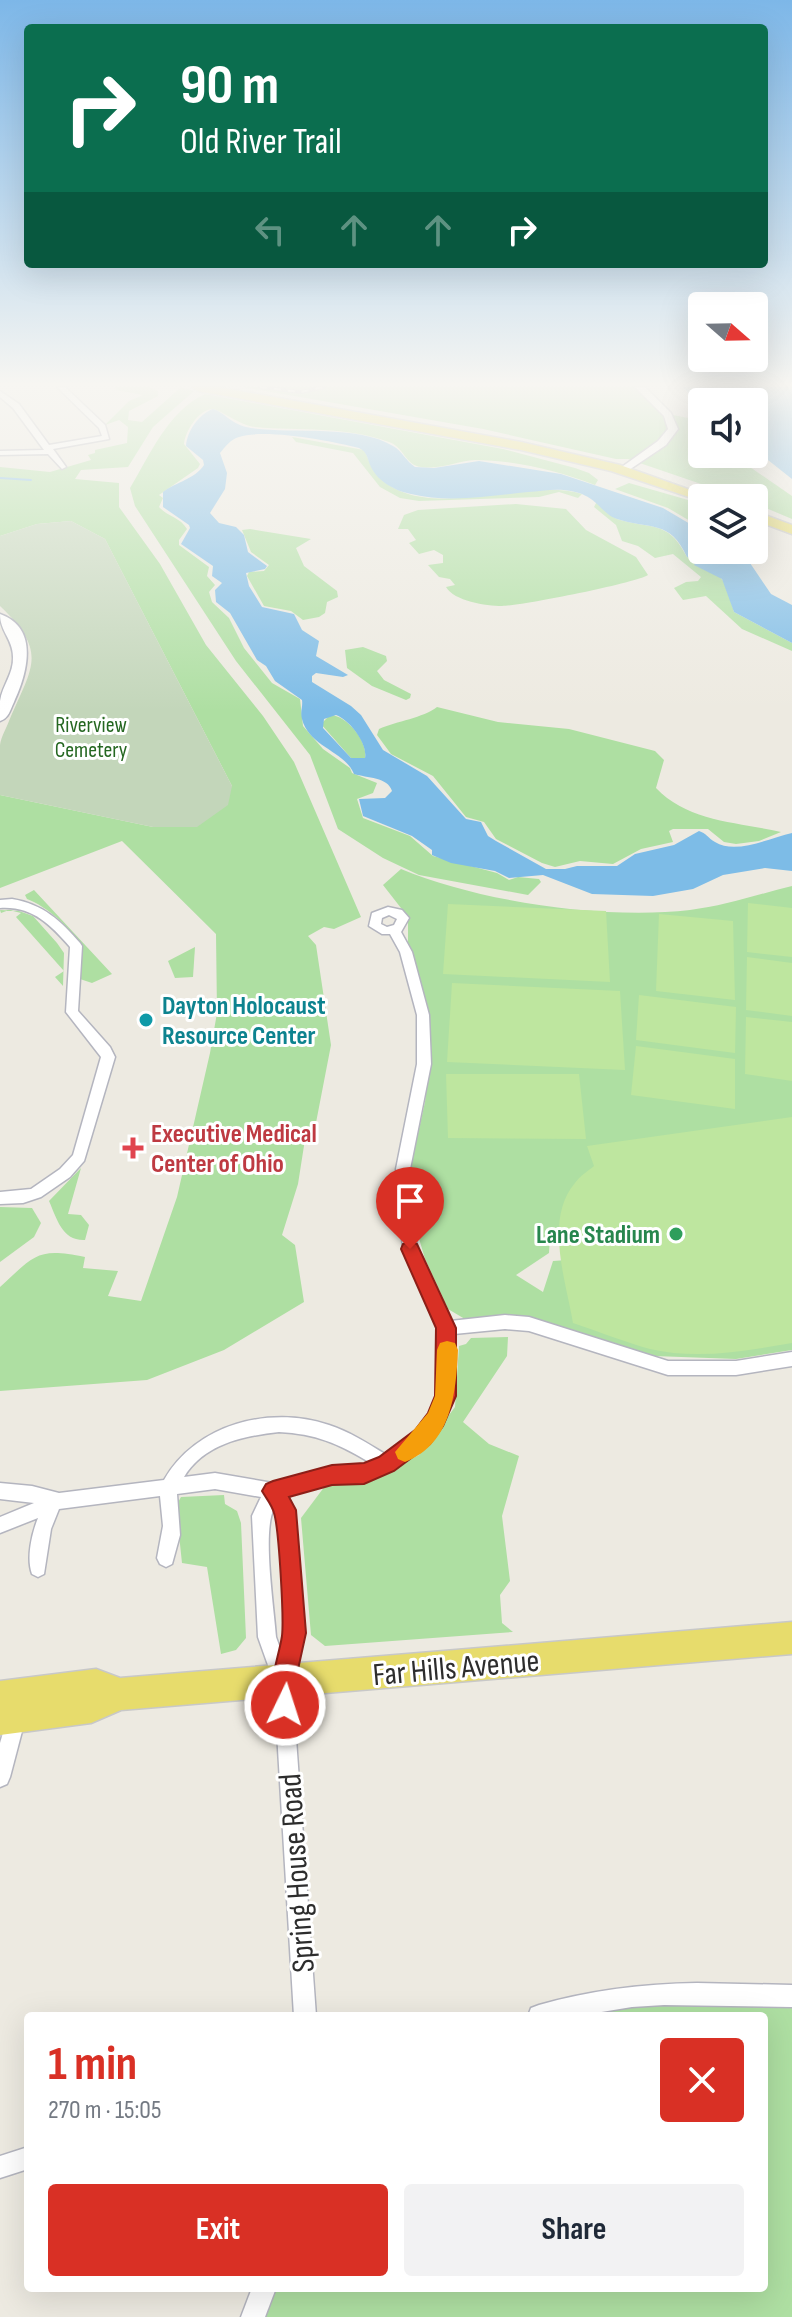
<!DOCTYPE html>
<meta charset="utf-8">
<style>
body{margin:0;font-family:"Sofia Sans Condensed",sans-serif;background:#f2f2f3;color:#1f2937;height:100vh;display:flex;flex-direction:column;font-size:30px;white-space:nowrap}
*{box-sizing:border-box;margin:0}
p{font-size:26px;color:#747a83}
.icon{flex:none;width:44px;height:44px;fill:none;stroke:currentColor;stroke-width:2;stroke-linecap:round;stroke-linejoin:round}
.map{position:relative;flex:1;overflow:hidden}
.drawer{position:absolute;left:24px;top:2012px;width:744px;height:280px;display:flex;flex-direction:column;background:#fff;border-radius:8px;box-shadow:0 8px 32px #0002}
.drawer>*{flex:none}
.hud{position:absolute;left:24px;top:24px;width:744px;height:244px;border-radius:8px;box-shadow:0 8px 32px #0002;background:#0b6e4f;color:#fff;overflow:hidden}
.needle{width:52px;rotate:110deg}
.tools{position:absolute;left:688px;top:292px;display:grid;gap:16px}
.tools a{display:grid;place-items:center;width:80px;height:80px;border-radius:8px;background:#fff;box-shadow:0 8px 32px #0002;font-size:40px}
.pin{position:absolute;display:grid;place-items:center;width:68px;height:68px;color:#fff;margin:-82px -34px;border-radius:50% 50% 50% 0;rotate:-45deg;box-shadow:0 0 8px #0007}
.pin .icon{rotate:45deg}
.me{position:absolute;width:88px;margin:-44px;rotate:4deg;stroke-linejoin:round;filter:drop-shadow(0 0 6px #0008)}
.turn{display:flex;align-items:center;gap:28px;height:168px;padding:0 24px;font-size:36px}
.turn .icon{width:104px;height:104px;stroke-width:2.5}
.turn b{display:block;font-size:56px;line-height:68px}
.lanes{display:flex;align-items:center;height:76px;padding:0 24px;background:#0003;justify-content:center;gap:40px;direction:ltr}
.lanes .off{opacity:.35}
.round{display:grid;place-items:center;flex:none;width:84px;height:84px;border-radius:8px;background:#f2f2f3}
.head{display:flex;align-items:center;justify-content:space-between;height:136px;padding:0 24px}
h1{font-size:48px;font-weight:700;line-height:60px;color:#d93025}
.button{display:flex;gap:16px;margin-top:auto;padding:16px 24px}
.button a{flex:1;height:92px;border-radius:8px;background:#d93025;color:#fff;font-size:32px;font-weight:700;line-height:92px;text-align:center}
.button a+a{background:#f2f2f3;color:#1f2937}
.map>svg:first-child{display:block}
</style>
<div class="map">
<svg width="792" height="2317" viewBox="0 0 792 2317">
<rect width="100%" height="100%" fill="#edeae1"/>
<g fill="#aedfa2">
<path d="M115 387H149L158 391V396L129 411 128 420 142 422 181 387 194 391 153 427 128 467 81 470 75 479 119 483V507L160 564 206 645 263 716 294 762 361 917 334 929 324 927 308 936 316 945 331 1045 314 1133H306L298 1184 282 1235 295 1245 304 1302 224 1350 147 1380 0 1391V1287C35 1255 37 1247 85 1257L83 1268 118 1271 108 1296 141 1301 177 1197 210 1053 217 1013 216 934 122 841 0 888V795L153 827 232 786 105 539 71 521 37 524 0 536V467L50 472 91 460 88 455 95 453V450L127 443 128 427 119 420 105 425 129 401 143 395 116 390Z"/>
<polygon points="242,387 640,387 668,414 688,418 702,430 702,454 731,454 792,496 792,519 754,503 754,498 742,498 628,459 616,459 483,429"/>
<path d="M205 394 503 449 575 468 589 473 598 480 595 485C559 471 514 460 475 460 457 461 439 470 421 467 405 465 404 447 389 442 346 426 300 431 255 427 239 425 218 408 212 409 198 410 185 432 184 444L200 464 198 468 159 495 163 498 159 507C168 517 180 517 187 529L179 540V545L209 567 207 576 215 585 209 592 212 602 229 618 244 648 272 683 300 699 303 726 323 749 350 768 352 773 377 783 373 793 357 799 363 818 410 836 433 856 497 873 509 880 518 877 539 879 541 882 528 895 419 875 383 858 338 829 310 755 236 661 135 506 130 488C150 455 168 411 205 394Z"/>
<path d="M292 437 364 450C368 457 370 466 375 472 420 528 524 475 582 494L578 498 559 492 539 497 419 501 400 498 380 487 353 453 296 442Z"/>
<polygon points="629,483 702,504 702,528 668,508 615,489"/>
<path d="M597 501C603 507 609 516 617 519 651 530 668 519 687 557L697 559 694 563 718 575 726 584 734 612 792 643V651L742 629 706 596 683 600 674 588 686 582 698 581 701 577 673 554 655 558 638 546 622 541 616 525 594 507Z"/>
<path d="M516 504 566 509 586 530 636 557 648 575C636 583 520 606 502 606 486 606 454 601 446 587L455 585 450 579 439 577 428 565 443 563V555L434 550 419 554 409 543 416 540 408 529H398L404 515 418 510Z"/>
<polygon points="250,529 311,539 296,548 304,566 337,591 338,597 327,602 325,613 319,617 303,620 291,611 264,606 247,576 249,572 264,571 269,565 251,552 242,530"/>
<polygon points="363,647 386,656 387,661 377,671 384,680 411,694 410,698 406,700 372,686 347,668 345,650"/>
<path d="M437 707 498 722 569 729 655 751 664 760 656 788C688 822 738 822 781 832L759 841 736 844 724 842 708 829H673L669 831 673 842 641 849 613 864 580 861 555 867 542 863 496 839 484 822 466 817 433 776 391 754 377 735 379 729C397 721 423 718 437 707Z"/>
<path d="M330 715C347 715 368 742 365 758H351L321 724Z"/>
<path d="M401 869C480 902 605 920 690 910 724 906 759 894 792 886V1119L601 1172 563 1240 550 1236 549 1253 516 1275 543 1292 553 1261 567 1260 792 1314V1350L736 1359 654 1356 557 1332 475 1325 448 1309 425 1259 409 1204 410 1169 425 1102 429 1063 427 1014 408 944V917L383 885Z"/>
<path d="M34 890 112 974 92 983 80 979C81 969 84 956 80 946 71 927 46 906 27 899L25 895Z"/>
<polygon points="0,910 19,911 33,916 57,943 64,953 63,986 55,977 64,971 16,917 21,913 9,910 1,913"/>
<polygon points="195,947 193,977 175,978 168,961"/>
<path d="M81 1168 68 1214 81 1215 89 1225 85 1240C62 1241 57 1219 49 1201Z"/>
<polygon points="0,1207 32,1208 41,1223 34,1237 0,1262"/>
<polygon points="508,1337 507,1356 463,1422 489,1444 519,1456 502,1516 510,1581 500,1595 502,1623 513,1632 325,1646 311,1635 301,1518 328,1482 370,1480 419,1455 455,1407 459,1346 466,1344 471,1338"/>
<polygon points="224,1495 225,1504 237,1511 241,1523 246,1638 236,1650 221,1654 207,1567 182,1563 176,1506 181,1497"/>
<polygon points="792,1996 792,2317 253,2317 264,2288 764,2288 764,2016 539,2016 577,2005"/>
</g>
<path fill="#c3d6ba" d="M71 521 105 539 232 786 228 805 197 827H153L0 795C0 779 0 760 0 745 1 737 6 729 9 721 32 666 49 653 0 606V536L37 524Z"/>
<g fill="#bee69f">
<polygon points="748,903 792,908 792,957 747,952"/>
<polygon points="448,904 606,911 610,982 443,974"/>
<polygon points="659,914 733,921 735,1000 656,991"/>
<polygon points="747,957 792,963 792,1016 746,1010"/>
<polygon points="452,983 620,991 625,1070 447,1062"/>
<polygon points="639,995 736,1007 735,1053 636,1040"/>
<polygon points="746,1017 792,1022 792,1081 745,1074"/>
<polygon points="636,1046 735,1059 735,1109 631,1095"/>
<polygon points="446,1074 579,1074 586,1139 448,1138"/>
<path d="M792 1117V1343C745 1351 697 1360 650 1349 624 1342 598 1331 573 1323 566 1281 544 1219 575 1183 580 1176 588 1171 594 1166L587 1146Z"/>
</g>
<g fill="#7dbce7" fill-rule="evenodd">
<polygon points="682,387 792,387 792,479 754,449 754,402 702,402 702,405"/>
<path d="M213 409C226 413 231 425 251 428 290 434 358 424 393 446 402 451 406 461 415 467L434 468 479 461 561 474 663 508 702 531V550L755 551 748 560 771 594 792 605V643L734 612 722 579 694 565 698 560 687 557C670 519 650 530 617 519 600 513 598 496 571 491 556 488 542 491 528 492 490 496 448 503 411 494 396 491 378 482 371 467 367 459 368 452 359 448 333 441 264 428 239 437 231 439 225 447 220 453L227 473 225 489 210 513 219 523 236 527 244 535 248 552 267 566 265 569 246 573 249 586 262 607 294 614 302 630 319 641 316 656 348 675 343 677 316 673 312 676V682L351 706 361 715 383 750 427 776 466 819 481 822 488 836 496 841 546 869H565L577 866H617L635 854 674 845 699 831C706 833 708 838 715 842 736 855 769 838 792 833V871L765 868 723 875 693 889 653 896 592 894 543 875 509 878 495 871 451 863 432 855V850L412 836 363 816 359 799 385 798 392 791C388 777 367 778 354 774 345 751 309 747 302 719 300 712 303 707 302 700L275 681 266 666 257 660 230 613 216 602 215 590 222 583 212 576 213 566 181 544 190 528 189 525 163 507V492C176 482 195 479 204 465L203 460 186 446C187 431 199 414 213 409ZM336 715C350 720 368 744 365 758H351L323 728 324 719Z"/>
</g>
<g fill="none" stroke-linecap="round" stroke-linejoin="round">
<polyline stroke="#7dbce7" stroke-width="2" points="0,478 31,480"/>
<g stroke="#b4b5bf" stroke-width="3">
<g id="minor">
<polygon points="57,387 65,387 105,425 109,439 53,449 66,467 62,469 48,454 0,455 0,451 44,450 13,408 0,397 0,391 19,404 49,445 102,436 99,428"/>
<path d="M12 899C43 904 61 921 80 943L82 946 78 1011 110 1047 115 1057 84 1161 70 1177 41 1197 23 1203 0 1204V1192L31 1189 60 1169 73 1155 101 1057 66 1012 70 947C50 924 32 906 0 908V900Z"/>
<path d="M388 907 402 910 409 918 401 932 412 952 429 1015 431 1064 410 1169 417 1249 450 1321 505 1315 529 1317 668 1361H736L792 1352V1366L736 1375H668L529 1331 505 1329 454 1334 456 1359 454 1396 442 1425 429 1442 393 1470 364 1481 332 1483 286 1496 294 1510 303 1633 292 1683 316 2016H294L274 1682 258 1637 252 1516 261 1497 215 1489 177 1494 180 1535 172 1564 166 1567 160 1564 157 1558 163 1526 160 1496 59 1509 51 1529 44 1574 38 1577 32 1574C26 1558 32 1533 38 1518L0 1533V1517L34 1503 0 1499V1483L32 1486 59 1493 164 1480C196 1424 270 1405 329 1425 350 1432 367 1443 385 1454L398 1448 417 1432 430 1415 438 1396 440 1359 438 1328 403 1249 396 1169 417 1064V1015L400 952 390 934H382L369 926 372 913ZM389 915 397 919 394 925 387 927 381 924 382 918ZM279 1432C316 1434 337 1443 369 1462L363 1465 332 1467 273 1483 215 1473 184 1477C204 1444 243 1436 279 1432ZM274 1508 277 1512C281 1555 290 1609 281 1651L276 1637C274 1607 262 1532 274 1508Z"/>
<polygon points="17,1707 24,1709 26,1716 10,1777 7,1784 0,1787 0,1743 10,1709"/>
<path d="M697 1983 792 1985V2007L664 2005 632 2007 577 2016H528L531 2008 539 2005C591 1990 642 1984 697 1983Z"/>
<polygon points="28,2147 28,2169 0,2178 0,2156"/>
<polygon points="252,2288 276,2288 265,2317 241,2317"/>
</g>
</g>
<g stroke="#b4b5bf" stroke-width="3">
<polygon id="tertiary" points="635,387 645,387 671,413 678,429 666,445 623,474 619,473 619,469 658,441 668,429 664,416"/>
</g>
<g stroke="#b4b5bf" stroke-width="3">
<path id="secondary" d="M0 614C40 628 27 674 14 702 10 710 9 718 0 721 0 714 0 707 0 701 2 686 14 673 13 657 13 639 0 632 0 614Z"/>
</g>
<g stroke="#c8c8c8" stroke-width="3">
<g id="primary">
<polygon points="192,387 218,387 521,442 620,465 713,498 702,498 701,501 611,471 521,450 198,391"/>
<polygon points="754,511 792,525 792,534 754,520"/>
<polygon points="792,1622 792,1654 121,1710 91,1723 0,1735 0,1681 96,1669 120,1678"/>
</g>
</g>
<use href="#minor" fill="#fff" fill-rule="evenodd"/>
<use href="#tertiary" fill="#fff" fill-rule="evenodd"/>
<use href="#secondary" fill="#fff" fill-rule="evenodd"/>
<use href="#primary" fill="#e7dc6c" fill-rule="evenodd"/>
<g stroke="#a4a4b6" stroke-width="4">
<polyline id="rail" points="260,387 301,392 324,387"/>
</g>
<use href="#rail" stroke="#fff" stroke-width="2" stroke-dasharray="7" stroke-linecap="butt"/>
</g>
<linearGradient id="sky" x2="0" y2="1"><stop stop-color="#7db7e8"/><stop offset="0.54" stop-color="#f7f6f2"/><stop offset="1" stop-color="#f7f6f2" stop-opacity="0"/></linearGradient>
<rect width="792" height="711" fill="url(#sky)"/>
<path fill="#d93025" stroke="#8d1f18" stroke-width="2" d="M410 1241 417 1244 456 1328V1396L443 1426 430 1444 394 1471 364 1484 332 1485 289 1497 296 1510 306 1633 295 1683 297 1705 293 1714 285 1717 276 1714C265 1688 278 1662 282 1636 284 1618 279 1529 274 1513 272 1505 266 1498 262 1491L266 1484 273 1481 332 1465 364 1463 379 1457 415 1430 428 1413 435 1396 436 1328 401 1249 403 1244Z"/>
<path fill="#f59e0b" d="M447 1341 455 1343 458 1350C456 1392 452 1444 405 1462L398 1459 395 1452 428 1413 435 1396 437 1350 440 1343Z"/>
<circle fill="#0f9aa8" stroke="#fff" stroke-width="3" cx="146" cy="1020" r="8"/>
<path fill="#e0444e" stroke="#fff" stroke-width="3" d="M129 1136h8v8h8v8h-8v8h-8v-8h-8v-8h8z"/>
<circle fill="#2e9e5b" stroke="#fff" stroke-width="3" cx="676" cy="1234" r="8"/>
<g text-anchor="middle" stroke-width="6" stroke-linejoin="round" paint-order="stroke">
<g font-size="22" fill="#256721" stroke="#fff">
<text x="91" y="732">Riverview<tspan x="91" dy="25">Cemetery</tspan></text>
</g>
<g font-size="26" font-weight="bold" fill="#0d838f" stroke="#fff" text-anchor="start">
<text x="162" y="1014">Dayton Holocaust<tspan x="162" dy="30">Resource Center</tspan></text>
</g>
<g font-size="26" font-weight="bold" fill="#be3a42" stroke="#fff" text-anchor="start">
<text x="151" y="1142">Executive Medical<tspan x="151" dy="30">Center of Ohio</tspan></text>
</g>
<g font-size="26" font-weight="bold" fill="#27864d" stroke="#fff" text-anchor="end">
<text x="660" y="1243">Lane Stadium</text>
</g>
<g font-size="32" fill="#2d2d2d" stroke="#fff">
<text transform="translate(456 1667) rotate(-5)" y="11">Far Hills Avenue</text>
<text transform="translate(296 1873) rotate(-94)" y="11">Spring House Road</text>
</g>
</g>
</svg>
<div class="tools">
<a><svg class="needle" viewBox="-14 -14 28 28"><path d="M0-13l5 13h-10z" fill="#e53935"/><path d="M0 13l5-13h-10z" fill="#747a83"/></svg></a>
<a><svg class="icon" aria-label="sound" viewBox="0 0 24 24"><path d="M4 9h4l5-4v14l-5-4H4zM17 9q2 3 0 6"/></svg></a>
<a><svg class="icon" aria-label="layers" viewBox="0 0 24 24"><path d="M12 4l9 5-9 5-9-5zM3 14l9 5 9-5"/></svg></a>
</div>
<div class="pin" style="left:410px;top:1249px;background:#d93025"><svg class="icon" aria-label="arrive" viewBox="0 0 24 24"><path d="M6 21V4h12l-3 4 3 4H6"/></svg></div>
<svg class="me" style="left:285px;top:1705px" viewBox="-20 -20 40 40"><circle r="17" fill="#d93025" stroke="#fff" stroke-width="3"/><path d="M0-11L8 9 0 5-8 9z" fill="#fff"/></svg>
<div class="hud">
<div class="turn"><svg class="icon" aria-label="right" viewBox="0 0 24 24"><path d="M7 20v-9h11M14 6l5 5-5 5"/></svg><div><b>90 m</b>Old River Trail</div></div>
<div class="lanes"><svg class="icon off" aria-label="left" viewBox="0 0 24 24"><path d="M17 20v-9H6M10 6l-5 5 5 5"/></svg><svg class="icon off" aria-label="ahead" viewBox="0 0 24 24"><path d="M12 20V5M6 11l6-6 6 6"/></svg><svg class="icon off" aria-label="ahead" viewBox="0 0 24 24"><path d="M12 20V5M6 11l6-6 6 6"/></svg><svg class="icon" aria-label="right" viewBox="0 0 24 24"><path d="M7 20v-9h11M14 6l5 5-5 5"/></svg></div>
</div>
<section class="drawer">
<div class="head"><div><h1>1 min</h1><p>270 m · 15:05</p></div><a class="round" style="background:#d93025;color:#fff"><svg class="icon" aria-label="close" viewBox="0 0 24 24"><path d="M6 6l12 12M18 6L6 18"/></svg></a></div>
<div class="button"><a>Exit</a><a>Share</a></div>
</section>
</div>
